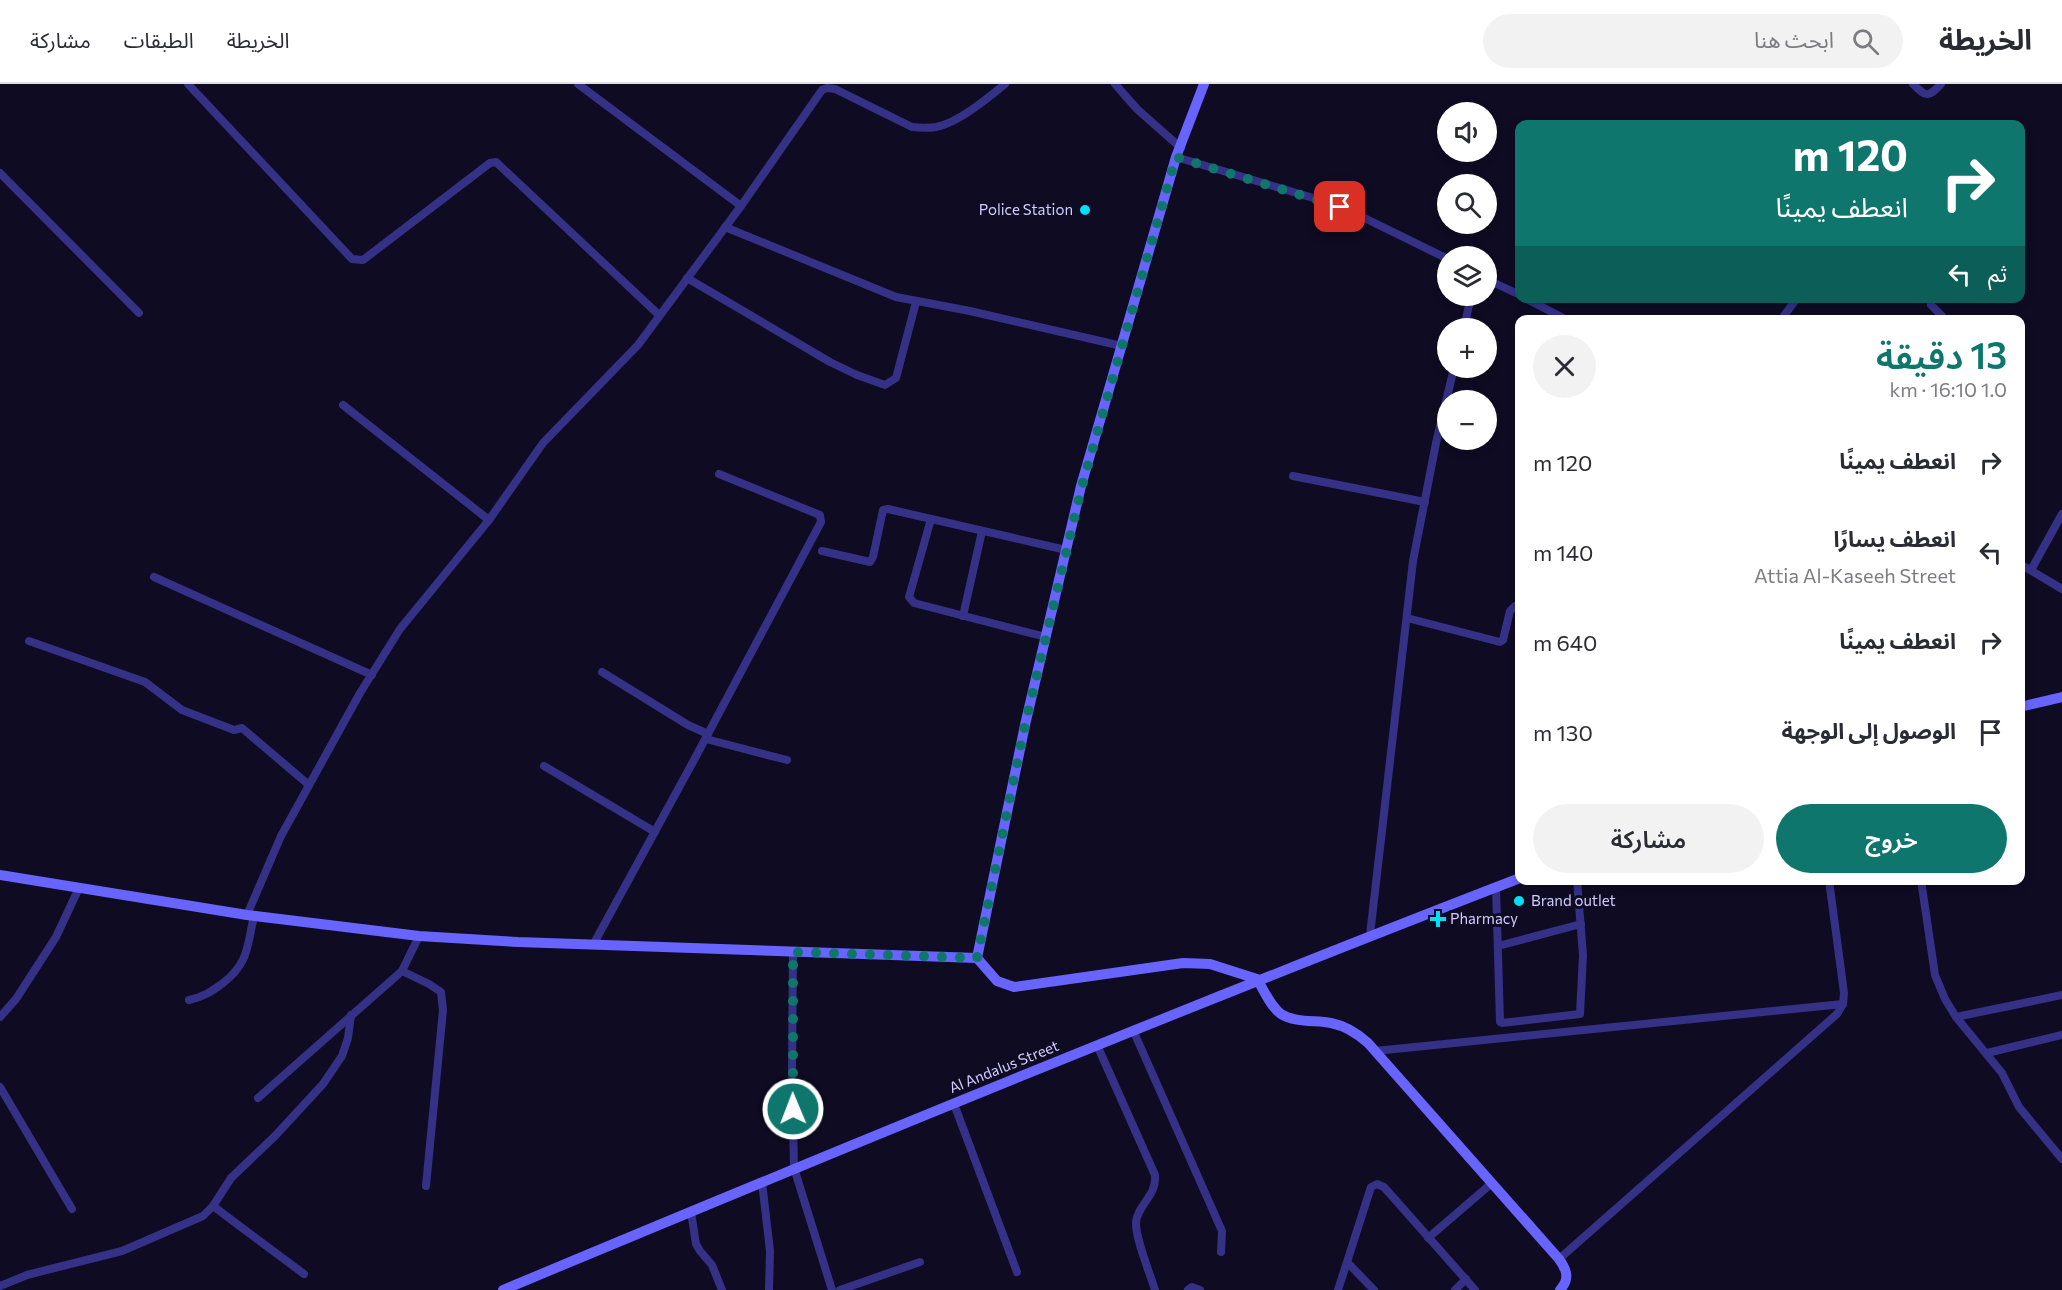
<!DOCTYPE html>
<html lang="ar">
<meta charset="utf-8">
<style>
body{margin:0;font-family:Commissioner,"Noto Sans Arabic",sans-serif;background:#f2f2f3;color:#2b2b33;direction:rtl;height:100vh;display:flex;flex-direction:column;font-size:22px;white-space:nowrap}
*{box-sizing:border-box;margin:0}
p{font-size:20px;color:#7c7c81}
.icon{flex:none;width:33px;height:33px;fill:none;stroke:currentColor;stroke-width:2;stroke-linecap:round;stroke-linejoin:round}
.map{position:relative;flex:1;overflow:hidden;direction:ltr}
.details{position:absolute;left:1515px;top:231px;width:510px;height:570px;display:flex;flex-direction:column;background:#fff;border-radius:12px;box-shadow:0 3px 9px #0003;direction:rtl}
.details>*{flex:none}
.top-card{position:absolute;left:1515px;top:36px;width:510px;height:183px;border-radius:12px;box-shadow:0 3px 9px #0003;direction:rtl;background:#0f766e;color:#fff;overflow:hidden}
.buttons{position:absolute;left:1437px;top:18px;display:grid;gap:12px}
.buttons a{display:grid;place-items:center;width:60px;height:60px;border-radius:50%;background:#fff;box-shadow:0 3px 9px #0003;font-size:30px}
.pin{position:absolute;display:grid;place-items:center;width:51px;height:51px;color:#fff;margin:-26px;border-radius:12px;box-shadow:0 3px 9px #0006}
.me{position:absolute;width:66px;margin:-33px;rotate:359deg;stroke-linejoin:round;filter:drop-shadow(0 0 4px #0008)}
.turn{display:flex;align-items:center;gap:21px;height:126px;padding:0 18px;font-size:27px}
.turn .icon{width:78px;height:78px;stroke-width:2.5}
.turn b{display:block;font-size:42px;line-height:51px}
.then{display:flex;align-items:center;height:57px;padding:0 18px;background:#0003;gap:12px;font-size:22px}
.round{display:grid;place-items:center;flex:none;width:63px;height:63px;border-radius:32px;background:#f2f2f3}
.head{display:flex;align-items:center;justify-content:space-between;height:102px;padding:0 18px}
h1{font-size:36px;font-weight:600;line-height:45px;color:#0f766e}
.primary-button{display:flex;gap:12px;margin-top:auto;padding:12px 18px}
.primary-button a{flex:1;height:69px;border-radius:36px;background:#0f766e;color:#fff;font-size:24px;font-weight:600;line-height:69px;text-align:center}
.primary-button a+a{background:#f2f2f3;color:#2b2b33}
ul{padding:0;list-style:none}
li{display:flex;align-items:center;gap:18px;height:90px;padding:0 18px}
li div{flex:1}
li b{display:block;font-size:22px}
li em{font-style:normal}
header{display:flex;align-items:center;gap:36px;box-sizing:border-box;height:84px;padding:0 30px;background:#fff;border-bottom:2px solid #e1e1e2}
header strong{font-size:28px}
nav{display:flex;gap:33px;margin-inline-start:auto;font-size:21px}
.search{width:420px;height:54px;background:#f2f2f3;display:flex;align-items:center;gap:15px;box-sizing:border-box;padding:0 21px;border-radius:33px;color:#7c7c81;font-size:22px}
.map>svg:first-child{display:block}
</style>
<header>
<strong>الخريطة</strong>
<div class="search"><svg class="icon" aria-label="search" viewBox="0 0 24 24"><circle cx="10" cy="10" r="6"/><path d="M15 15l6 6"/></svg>ابحث هنا</div>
<nav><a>الخريطة</a><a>الطبقات</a><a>مشاركة</a></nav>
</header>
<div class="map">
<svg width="2062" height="1206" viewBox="0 0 2062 1206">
<rect width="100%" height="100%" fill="#0f0b23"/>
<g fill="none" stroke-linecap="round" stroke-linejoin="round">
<g stroke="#353187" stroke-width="8">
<polyline points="188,0 352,175 363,176 490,79 496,78 659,231"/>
<polyline points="578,0 741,122"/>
<polyline points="1115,0 1137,25 1181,64"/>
<path d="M1913 0C1926 13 1928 14 1941 0"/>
<polyline points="1176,73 1340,122 1448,175"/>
<polyline points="0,89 139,229"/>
<polyline points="725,143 896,213 970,227 1122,262"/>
<polyline points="687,194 830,278 857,291 885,301 896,294 916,218"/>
<polyline points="1486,195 1520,211"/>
<polyline points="1525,214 1567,236"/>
<polyline points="1931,221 1946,236"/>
<polyline points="1781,236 1797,214"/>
<polyline points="1464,244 1471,212"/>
<polyline points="343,321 489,436"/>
<polyline points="1293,392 1425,418"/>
<polyline points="931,435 909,513 914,519 1046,553"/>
<polyline points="822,467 870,478 873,473 883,426 888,425 1066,466"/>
<polyline points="2020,480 2062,505"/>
<polyline points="2031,486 2062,430"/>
<polyline points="154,493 372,591"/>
<polyline points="963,532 982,447"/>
<polyline points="1407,534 1500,558 1503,556 1510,527 1515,522 1520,522"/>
<polyline points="29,557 145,598 182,626 234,646 242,644 309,701"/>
<polyline points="602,588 688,641 708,650"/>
<polyline points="706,655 787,676"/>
<polyline points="544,682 655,748"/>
<polyline points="1921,796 1935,891 1945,915 1956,933 2002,989 2019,1023 2062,1075"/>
<polyline points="1496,803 1500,938 1502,939 1580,930 1583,871 1577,796"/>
<path d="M247 831 281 752 360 609 400 545 489 436 543 359 638 261 741 122 822 6 827 4 835 5 912 43C920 44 929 44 936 43 958 39 988 14 1005 0"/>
<polyline points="1370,851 1413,477 1436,359 1454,284"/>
<polyline points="593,861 694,676 821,438 820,431 719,390"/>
<polyline points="1498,862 1581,840"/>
<polyline points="793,868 792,986 794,1084 832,1206"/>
<polyline points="402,887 429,900 441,908 443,926 426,1102"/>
<path d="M189 916C203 913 211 908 223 899 249 879 247 862 254 832"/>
<polyline points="0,933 16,915 56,853 79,804"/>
<polyline points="1956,933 2062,911"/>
<polyline points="1133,946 1222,1147 1221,1168"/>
<path d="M1097 961 1155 1091C1157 1112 1138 1120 1136 1138 1135 1154 1150 1189 1155 1206"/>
<polyline points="1375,967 1843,920"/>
<polyline points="1987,969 2062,951"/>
<polyline points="0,1003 72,1125"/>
<polyline points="258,1014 402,887 419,852"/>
<polyline points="954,1020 1017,1188"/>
<polyline points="762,1098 770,1167 769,1206"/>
<polyline points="213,1122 304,1190"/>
<polyline points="691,1128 696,1160 700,1167 712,1181 722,1206"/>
<polyline points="1428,1154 1492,1099"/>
<polyline points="1559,1175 1837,930 1843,920 1844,909 1829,796"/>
<polyline points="1348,1179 1374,1206"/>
<polyline points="0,1202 27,1191 122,1167 203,1132 213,1122 231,1094 275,1052 323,1000 342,972 348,954 351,931"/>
<polyline points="840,1206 920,1178"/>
<polyline points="1188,1206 1192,1203 1200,1206"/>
<polyline points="1338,1206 1371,1103 1377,1100 1384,1103 1475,1206"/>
<polyline points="1455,1206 1466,1195"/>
</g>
<g stroke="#6864ff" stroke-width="10">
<polyline points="2020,623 2062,613"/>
<path d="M0 791 247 831 419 852 518 858 977 874 997 897 1014 903 1183 879 1210 880 1257 895C1264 906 1270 922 1281 930 1295 939 1316 936 1331 939 1346 942 1357 949 1368 959L1559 1175C1567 1186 1570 1195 1560 1206"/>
<polyline points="977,874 1025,641 1081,402 1176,73 1204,0"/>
<path d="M503 1206C840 1065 1178 926 1520 794"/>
</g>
</g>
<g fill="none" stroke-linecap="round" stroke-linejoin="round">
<polyline stroke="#0f766e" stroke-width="10" stroke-dasharray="0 18" points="793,1025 793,868 977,874 1025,641 1082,402 1176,73 1340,123"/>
</g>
<g fill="#00def8" stroke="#0f0b23" stroke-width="2">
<circle cx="1085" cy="126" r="6"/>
<circle cx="1519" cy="817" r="6"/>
<path d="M1435 826h6v6h6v6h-6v6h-6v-6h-6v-6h6z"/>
</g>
<g text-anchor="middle" stroke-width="6" stroke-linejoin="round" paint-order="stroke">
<g font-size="15" fill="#d3cdff" stroke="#0f0b23" text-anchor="start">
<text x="1073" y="131" text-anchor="end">Police Station</text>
<text x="1531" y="822">Brand outlet</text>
<text x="1450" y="840">Pharmacy</text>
</g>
<g font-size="15" fill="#d3cdff" stroke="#0f0b23">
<text transform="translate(1004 983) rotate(-22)" y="5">Al Andalus Street</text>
</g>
</g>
</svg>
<div class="buttons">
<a><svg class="icon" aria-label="sound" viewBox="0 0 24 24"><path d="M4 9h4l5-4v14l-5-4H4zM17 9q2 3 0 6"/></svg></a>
<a><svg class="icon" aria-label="search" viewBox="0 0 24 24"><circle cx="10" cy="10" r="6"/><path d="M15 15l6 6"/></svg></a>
<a><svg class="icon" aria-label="layers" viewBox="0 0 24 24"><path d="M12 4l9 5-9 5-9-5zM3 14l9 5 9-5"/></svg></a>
<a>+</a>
<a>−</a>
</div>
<div class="pin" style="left:1340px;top:123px;background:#d93025"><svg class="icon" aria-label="arrive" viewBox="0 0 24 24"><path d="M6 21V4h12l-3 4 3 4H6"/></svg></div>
<svg class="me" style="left:793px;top:1025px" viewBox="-20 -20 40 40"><circle r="17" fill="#0f766e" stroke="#fff" stroke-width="3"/><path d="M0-11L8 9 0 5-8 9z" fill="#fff"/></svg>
<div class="top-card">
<div class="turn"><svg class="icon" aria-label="right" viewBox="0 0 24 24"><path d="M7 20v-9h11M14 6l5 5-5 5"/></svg><div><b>120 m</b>انعطف يمينًا</div></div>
<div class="then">ثم<svg class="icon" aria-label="left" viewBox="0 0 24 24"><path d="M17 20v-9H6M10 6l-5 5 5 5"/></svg></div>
</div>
<section class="details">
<div class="head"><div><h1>13 دقيقة</h1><p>1.0 km · 16:10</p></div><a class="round"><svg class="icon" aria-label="close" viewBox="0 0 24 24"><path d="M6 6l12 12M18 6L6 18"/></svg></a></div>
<ul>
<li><svg class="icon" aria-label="right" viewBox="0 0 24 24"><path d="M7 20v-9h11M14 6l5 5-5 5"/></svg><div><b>انعطف يمينًا</b></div><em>120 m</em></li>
<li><svg class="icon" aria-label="left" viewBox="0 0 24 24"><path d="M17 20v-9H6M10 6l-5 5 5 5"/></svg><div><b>انعطف يسارًا</b><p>Attia Al-Kaseeh Street</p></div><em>140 m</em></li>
<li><svg class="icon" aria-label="right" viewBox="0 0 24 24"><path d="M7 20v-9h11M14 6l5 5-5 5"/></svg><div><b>انعطف يمينًا</b></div><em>640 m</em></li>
<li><svg class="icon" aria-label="arrive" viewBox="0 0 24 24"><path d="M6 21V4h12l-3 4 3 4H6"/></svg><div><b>الوصول إلى الوجهة</b></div><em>130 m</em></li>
</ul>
<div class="primary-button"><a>خروج</a><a>مشاركة</a></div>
</section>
</div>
